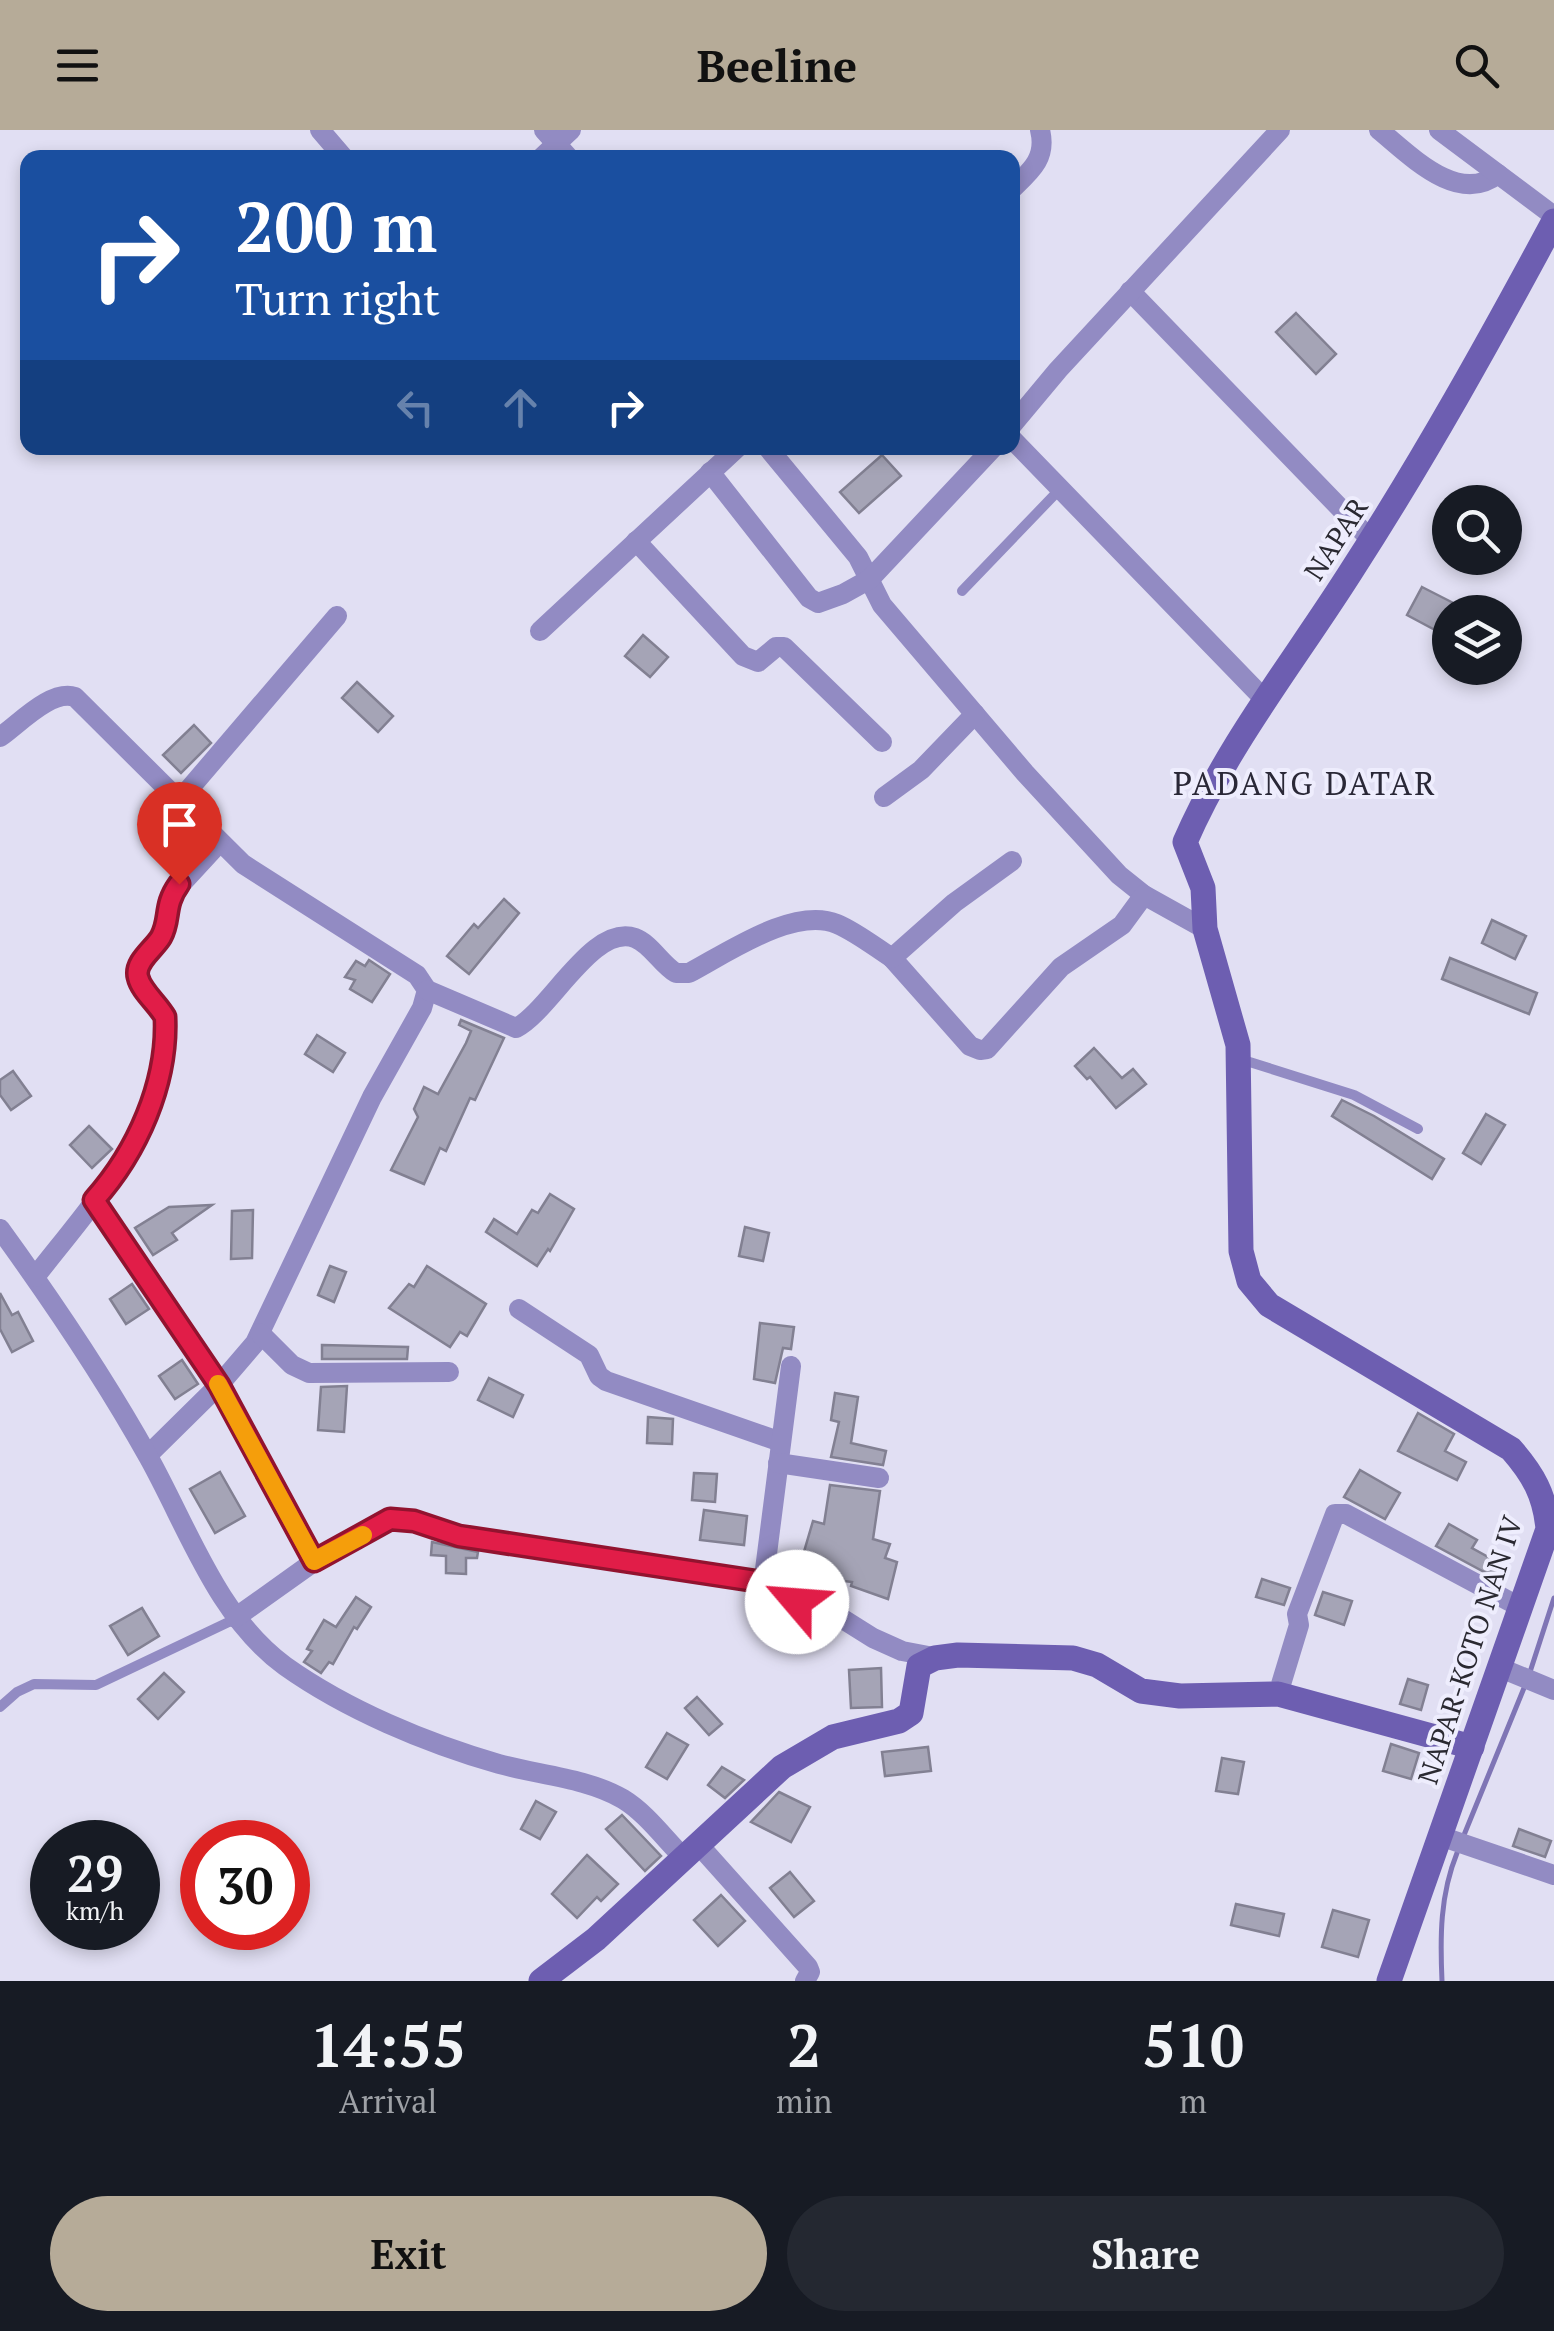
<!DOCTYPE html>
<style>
body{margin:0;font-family:"PT Serif",serif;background:#242831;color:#f1f3f6;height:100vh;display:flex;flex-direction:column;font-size:38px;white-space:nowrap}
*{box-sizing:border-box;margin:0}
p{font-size:32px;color:#9ea1a6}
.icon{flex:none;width:55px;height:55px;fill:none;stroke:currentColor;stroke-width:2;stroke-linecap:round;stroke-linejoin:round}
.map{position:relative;height:1851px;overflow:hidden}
.side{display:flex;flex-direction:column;background:#171b24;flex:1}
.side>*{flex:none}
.banner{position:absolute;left:20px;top:20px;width:1000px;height:305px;border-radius:20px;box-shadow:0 5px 15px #0003;background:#1a4fa0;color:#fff;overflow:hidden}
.controls{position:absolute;left:1432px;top:355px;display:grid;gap:20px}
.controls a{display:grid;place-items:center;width:90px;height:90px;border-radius:50%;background:#171b24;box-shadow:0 5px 15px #0003;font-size:50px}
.speed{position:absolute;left:30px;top:1690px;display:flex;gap:20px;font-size:50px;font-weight:700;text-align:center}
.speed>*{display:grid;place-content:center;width:130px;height:130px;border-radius:50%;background:#171b24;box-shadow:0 5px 15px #0003;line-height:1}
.speed small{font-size:25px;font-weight:400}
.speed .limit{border:15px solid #d22;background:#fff;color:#111}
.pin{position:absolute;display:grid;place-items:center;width:85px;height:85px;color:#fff;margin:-102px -42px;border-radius:50% 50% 50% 0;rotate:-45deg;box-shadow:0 0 10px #0007}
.pin .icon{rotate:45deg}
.me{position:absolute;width:110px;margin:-55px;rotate:297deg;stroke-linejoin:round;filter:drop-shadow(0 0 8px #0008)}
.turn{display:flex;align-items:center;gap:35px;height:210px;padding:0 50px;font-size:45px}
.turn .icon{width:130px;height:130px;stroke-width:2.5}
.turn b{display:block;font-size:70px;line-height:85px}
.lanes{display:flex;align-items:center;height:95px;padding:0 50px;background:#0003;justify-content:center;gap:50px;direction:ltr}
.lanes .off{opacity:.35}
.eta{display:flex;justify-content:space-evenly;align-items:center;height:170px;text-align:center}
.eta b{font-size:60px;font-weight:800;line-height:70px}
.button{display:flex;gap:20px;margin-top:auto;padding:20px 50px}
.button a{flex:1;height:115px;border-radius:60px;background:#b6ab98;color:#111;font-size:40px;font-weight:800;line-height:115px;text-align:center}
.button a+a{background:#242831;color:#f1f3f6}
header{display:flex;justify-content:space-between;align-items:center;height:130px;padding:0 50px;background:#b6ab98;color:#111;font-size:45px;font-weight:800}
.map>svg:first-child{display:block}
</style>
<header><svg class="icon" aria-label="menu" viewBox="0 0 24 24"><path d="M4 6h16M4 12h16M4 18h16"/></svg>Beeline<svg class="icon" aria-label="search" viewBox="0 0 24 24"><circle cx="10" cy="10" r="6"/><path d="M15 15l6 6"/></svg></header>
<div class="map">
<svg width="1554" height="1851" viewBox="0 0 1554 1851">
<rect width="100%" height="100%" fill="#e1dff3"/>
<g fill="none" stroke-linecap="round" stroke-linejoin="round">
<g stroke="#7f75b5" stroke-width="5">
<polyline points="1530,1542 1554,1468"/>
<polyline points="1464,1705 1524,1558"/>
<path d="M1442 1851C1440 1807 1440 1765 1457 1723"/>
</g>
</g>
<g fill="#a5a4b6" stroke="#828092" stroke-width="2.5">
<polygon points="1296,183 1336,224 1316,244 1276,202"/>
<polygon points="882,325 901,346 859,383 840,362"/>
<polygon points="1422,457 1471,482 1450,482 1450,508 1407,485"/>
<polygon points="643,505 668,527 650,547 625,526"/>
<polygon points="357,552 393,586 378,602 342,568"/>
<polygon points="194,595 211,613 181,643 163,625"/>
<polygon points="504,769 519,783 469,844 447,826 474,794 478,798"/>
<polygon points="1492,790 1526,806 1515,829 1482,813"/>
<polygon points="1450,828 1537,863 1529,884 1442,849"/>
<polygon points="369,830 390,844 372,872 350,859 355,850 345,847 356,831 365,836"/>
<polygon points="461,890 504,908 475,970 470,968 446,1021 440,1018 424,1054 391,1040 418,987 414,979 424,957 438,964 466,913 471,901 459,895"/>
<polygon points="317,905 345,923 333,942 305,924"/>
<polygon points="1094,918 1122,948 1133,939 1146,954 1116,978 1090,947 1087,949 1075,936"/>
<polygon points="13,941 31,966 11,980 0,965 0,950"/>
<polygon points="1342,970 1374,986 1444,1029 1432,1049 1332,986"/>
<polygon points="1486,984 1505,995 1481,1034 1463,1023"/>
<polygon points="89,996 112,1019 92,1038 70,1015"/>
<polygon points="550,1064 574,1079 550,1121 548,1119 537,1136 486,1102 494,1089 517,1104 532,1080 538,1083"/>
<polygon points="212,1075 172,1103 177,1110 153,1125 135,1098 169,1077"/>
<polygon points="253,1080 252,1128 231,1129 232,1081"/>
<polygon points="745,1097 769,1103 763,1131 739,1126"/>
<polygon points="330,1136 346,1142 334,1172 318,1165"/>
<polygon points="427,1136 486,1174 467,1206 460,1202 450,1217 389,1178 409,1154 414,1157"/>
<polygon points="132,1154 149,1179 126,1194 110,1169"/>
<polygon points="0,1163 12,1185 18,1182 33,1211 12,1222 0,1199"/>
<polygon points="760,1193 794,1197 791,1219 783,1218 775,1253 754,1249"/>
<polygon points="322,1215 408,1217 407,1229 322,1229"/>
<polygon points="182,1230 198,1254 175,1269 159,1246"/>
<polygon points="489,1248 523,1265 513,1287 478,1270"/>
<polygon points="347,1256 344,1302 318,1300 321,1257"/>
<polygon points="835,1263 858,1267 851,1313 886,1321 883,1335 831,1327 839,1292 831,1290"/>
<polygon points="1418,1283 1454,1304 1445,1321 1466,1332 1457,1350 1398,1321"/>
<polygon points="648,1287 673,1289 672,1314 647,1313"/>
<polygon points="1360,1340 1400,1363 1385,1389 1344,1367"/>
<polygon points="220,1342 245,1386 215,1403 190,1359"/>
<polygon points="694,1343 717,1344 715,1372 692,1370"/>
<polygon points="830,1355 880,1361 873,1409 890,1414 885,1428 897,1432 888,1469 851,1456 852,1452 807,1446 806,1452 792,1450 796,1424 803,1425 813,1391 824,1394"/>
<polygon points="704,1380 747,1386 744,1415 700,1410"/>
<polygon points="1449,1394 1477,1410 1472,1418 1508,1438 1501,1451 1436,1416"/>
<polygon points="432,1412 478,1422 477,1428 466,1428 466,1444 446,1443 446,1426 431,1425"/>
<polygon points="1262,1449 1290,1458 1284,1475 1256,1467"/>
<polygon points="1323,1462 1352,1471 1344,1495 1315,1485"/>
<polygon points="356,1467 371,1477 357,1499 354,1497 333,1534 329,1532 321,1543 304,1532 312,1521 307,1519 324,1490 336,1497"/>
<polygon points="142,1478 159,1506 128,1525 110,1496"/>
<polygon points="881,1538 882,1577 851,1578 849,1540"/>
<polygon points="164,1543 184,1562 158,1589 138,1569"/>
<polygon points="1408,1549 1428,1555 1421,1580 1400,1574"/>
<polygon points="697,1567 722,1594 709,1605 685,1578"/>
<polygon points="667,1603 688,1615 667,1649 646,1637"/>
<polygon points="1391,1614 1419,1623 1411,1649 1383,1641"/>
<polygon points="928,1617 931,1641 885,1646 882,1622"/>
<polygon points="1222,1628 1244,1632 1238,1664 1216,1661"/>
<polygon points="722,1637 744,1650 725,1668 708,1655"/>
<polygon points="779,1662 810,1677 791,1712 751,1692"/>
<polygon points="536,1671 556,1682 540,1709 521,1699"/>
<polygon points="622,1685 661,1726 645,1741 606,1699"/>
<polygon points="1519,1699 1551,1711 1545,1727 1513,1716"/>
<polygon points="587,1725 618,1754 601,1771 597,1767 577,1788 552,1764"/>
<polygon points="790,1742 814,1771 794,1787 770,1758"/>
<polygon points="721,1765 745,1791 718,1816 694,1790"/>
<polygon points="1236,1774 1284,1784 1279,1806 1231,1795"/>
<polygon points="1333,1780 1369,1790 1358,1827 1322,1817"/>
</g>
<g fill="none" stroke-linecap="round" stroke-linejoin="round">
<g stroke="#928bc3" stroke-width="10">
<polyline points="962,461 1060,359"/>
<polyline points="1240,929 1354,965 1418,999"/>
<polyline points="0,1577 17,1562 34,1554 96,1555 235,1489"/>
</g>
<g stroke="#928bc3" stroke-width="20">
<polyline points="320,0 344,28"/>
<polyline points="544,0 569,28"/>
<path d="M1379 0C1410 25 1458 76 1498 44"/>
<polyline points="1439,0 1554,86"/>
<polyline points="541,28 571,0"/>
<path d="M1012 59C1031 41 1047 28 1040 0"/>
<polyline points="1130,161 1371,410"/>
<polyline points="1012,295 1058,240 1280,0"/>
<polyline points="1012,309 1266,571"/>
<polyline points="768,318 858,427 882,475 1025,643 1119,745 1144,765 1205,799"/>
<polyline points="710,342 809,468 818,473 843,464 870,449 993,318"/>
<polyline points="636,411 743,526 758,532 776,517 784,517 882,612"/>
<polyline points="540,501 737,318"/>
<path d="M0 607C19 594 51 559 75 567L243 734 417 845 427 860 422 878 372 967 255 1213 219 1255 148 1325"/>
<polyline points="884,667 921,640 975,584"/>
<polyline points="178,672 337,486"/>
<polyline points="892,828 970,916 980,920 987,919 1061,837 1122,795 1144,765"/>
<path d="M427 860 516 898C550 881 593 793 635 808 651 814 661 834 676 843H689C727 823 794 776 837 794 856 802 875 817 892 828L954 773 1012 731"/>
<polyline points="94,1071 219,1255 315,1431"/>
<path d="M0 1099C53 1172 105 1249 149 1328 189 1400 217 1486 285 1536 347 1580 426 1613 499 1634 539 1645 587 1648 623 1669 646 1683 664 1708 683 1727"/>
<path d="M35 1147C95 1070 170 992 165 887L139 852 138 837 162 807 172 764 219 713"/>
<polyline points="519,1179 589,1225 599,1246 606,1251 781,1312"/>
<polyline points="260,1203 292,1235 309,1243 449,1242"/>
<polyline points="791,1236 763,1455 775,1465 830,1481 873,1508 902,1521 939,1528"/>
<polyline points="778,1333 879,1348"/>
<polyline points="235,1488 315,1431 390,1389 414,1391 459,1405 762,1452"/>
<polyline points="1498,1537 1554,1560"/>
<polyline points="1278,1564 1299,1495 1297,1484 1335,1384 1346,1384 1520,1477"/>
<polyline points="1440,1706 1554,1745"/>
<polyline points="698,1714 808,1837 810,1842 805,1851"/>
</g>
<g stroke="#6d5eb1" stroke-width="25">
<polyline points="541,1851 596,1809 782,1637 833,1607 899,1591 911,1583 919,1536 935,1528 958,1525 1073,1528 1097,1535 1141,1561 1180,1566 1278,1564 1472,1617"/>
<path d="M1389 1851 1548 1399C1545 1365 1533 1344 1511 1319L1269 1175 1249 1151 1241 1121 1238 915 1205 799 1203 758 1185 712C1227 615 1295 530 1352 440 1425 327 1490 210 1554 91"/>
</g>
</g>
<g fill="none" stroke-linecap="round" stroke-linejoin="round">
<g stroke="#92132f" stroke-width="25">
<path id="route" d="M179 754C163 776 171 789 161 807 154 819 134 832 138 847 141 861 158 874 165 887 168 953 137 1022 94 1070L219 1255 314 1431 390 1389 414 1391 459 1406 762 1452 775 1465 797 1472"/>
</g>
<use href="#route" stroke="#e11d48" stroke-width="18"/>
<polyline stroke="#f59e0b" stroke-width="18" points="218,1254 314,1431 363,1405"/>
</g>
<g text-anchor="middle" stroke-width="8" stroke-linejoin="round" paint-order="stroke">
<g font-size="28" fill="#2a2931" stroke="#eeedfd">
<text transform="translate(1336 409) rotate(-57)" y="10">NAPAR</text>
<text transform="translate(1470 1520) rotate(-72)" y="10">NAPAR-KOTO NAN IV</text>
</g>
<g font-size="32" letter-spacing="2.5" fill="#2a2837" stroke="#eeedfd">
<text x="1305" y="665">PADANG DATAR</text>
</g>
</g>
</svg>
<div class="controls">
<a><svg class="icon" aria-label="search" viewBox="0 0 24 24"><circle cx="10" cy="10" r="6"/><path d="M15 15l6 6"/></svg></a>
<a><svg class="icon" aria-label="layers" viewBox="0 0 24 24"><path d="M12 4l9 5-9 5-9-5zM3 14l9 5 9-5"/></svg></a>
</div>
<div class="speed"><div>29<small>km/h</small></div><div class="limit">30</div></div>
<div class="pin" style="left:179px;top:754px;background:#d93025"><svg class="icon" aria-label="arrive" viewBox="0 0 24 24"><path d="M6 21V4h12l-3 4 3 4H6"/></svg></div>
<svg class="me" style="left:797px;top:1472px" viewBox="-20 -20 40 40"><circle r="19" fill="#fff"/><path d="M0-13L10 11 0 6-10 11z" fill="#e11d48"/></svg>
<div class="banner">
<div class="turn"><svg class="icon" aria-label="right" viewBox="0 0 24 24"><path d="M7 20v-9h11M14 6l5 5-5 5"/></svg><div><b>200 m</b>Turn right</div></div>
<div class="lanes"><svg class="icon off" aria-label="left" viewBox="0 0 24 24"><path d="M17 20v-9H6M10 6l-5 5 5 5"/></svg><svg class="icon off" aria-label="ahead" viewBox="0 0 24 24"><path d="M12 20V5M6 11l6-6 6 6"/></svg><svg class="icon" aria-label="right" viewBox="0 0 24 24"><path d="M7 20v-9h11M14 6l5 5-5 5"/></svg></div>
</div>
</div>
<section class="side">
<div class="eta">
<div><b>14:55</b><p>Arrival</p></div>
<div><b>2</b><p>min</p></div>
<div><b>510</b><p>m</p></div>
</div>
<div class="button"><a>Exit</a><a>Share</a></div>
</section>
